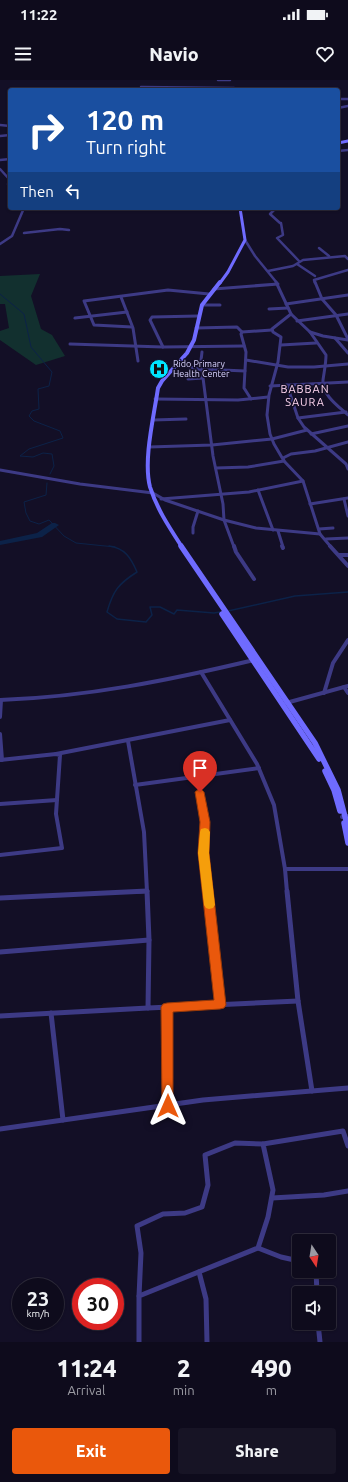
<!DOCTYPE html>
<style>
body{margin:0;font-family:Ubuntu,sans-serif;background:#171425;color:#f1f3f6;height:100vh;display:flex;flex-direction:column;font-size:15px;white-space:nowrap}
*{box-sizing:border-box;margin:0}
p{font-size:13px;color:#9b9ba3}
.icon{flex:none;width:22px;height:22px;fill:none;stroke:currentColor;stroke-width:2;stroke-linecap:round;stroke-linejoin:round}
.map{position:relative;height:1262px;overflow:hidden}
.drawer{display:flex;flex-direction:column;background:#0e0b1c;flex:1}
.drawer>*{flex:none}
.hud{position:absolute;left:8px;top:8px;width:332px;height:122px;border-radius:4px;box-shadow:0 1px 3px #0004,0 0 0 1px #2e2b3b;background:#1a4fa0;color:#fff;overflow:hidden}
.needle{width:26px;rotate:168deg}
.tools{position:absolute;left:292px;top:1154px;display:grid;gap:8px}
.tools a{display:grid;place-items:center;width:44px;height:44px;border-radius:4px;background:#0e0b1c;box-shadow:0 1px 3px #0004,0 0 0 1px #2e2b3b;font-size:20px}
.speed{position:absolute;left:12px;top:1198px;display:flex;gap:8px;font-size:20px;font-weight:700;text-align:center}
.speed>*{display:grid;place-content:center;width:52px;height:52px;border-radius:50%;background:#0e0b1c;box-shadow:0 1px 3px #0004,0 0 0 1px #2e2b3b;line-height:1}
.speed small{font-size:10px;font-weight:400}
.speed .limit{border:6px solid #d22;background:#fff;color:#111}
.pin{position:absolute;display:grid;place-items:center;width:34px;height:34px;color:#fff;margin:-41px -17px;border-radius:50% 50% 50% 0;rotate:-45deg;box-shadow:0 0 4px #0007}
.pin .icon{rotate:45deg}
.me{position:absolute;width:44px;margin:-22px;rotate:0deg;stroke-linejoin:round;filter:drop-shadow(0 0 3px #0008)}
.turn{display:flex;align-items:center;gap:14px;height:84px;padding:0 12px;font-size:18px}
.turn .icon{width:52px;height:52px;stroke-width:2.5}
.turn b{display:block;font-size:28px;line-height:34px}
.then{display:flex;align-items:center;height:38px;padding:0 12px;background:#0003;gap:8px;font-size:15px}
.eta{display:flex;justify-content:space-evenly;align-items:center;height:68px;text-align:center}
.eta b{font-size:24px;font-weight:800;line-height:28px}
.action{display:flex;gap:8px;margin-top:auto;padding:8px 12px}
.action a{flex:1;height:46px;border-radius:4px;background:#ea580c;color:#fff;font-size:16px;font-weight:800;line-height:46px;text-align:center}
.action a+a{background:#171425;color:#f1f3f6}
.status{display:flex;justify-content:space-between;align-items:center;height:28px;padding:0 20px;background:#0e0b1c;direction:ltr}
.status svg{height:11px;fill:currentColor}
header{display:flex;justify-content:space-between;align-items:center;height:52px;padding:0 12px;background:#0e0b1c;font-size:18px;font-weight:800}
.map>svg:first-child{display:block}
</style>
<div class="status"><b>11:22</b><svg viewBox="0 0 49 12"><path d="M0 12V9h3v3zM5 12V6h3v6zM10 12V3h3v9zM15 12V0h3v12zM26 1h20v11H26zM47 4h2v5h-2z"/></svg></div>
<header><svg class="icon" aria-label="menu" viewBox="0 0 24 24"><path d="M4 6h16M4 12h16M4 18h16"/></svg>Navio<svg class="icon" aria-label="heart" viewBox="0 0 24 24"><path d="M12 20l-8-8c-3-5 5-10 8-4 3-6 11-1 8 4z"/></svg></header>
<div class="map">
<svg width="348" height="1262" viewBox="0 0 348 1262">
<rect width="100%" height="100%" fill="#130f26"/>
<polygon fill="#12302f" points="40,194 31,216 41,249 52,255 65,276 36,285 0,260 0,251 9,248 5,224 0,224 0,196"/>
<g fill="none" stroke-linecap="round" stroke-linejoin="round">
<g stroke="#0c2248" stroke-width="1">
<polyline points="0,214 24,234 31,267 52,292 49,306 38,309 39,329 32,331 29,336 34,341 60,351 63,358 29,369 20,376 33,377 43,373 52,374 54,386 50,394"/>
<polyline points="47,403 46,415 24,422 26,433 30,441 39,444 49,440 64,456 76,463 115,467"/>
</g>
<g stroke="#0c2248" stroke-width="1.5">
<path d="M109 466C125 468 131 478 137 492 118 504 113 511 107 532L117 539 146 542 152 535 150 527H160L174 534 177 530 214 533 220 532"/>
<polyline points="228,531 295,516 348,512"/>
</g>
<polygon fill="#0c2248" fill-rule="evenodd" points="52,443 55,443 59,445 42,457 0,465 0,461 37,453"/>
<g stroke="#3d3a85" stroke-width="2.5">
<polyline points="218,0 230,0"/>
<polyline points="141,7 234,8"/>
<polyline points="338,19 348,19"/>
<polyline points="338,28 348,26"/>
<polyline points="0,45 10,46"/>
<polyline points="0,56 10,55"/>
<polyline points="338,71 348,70"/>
<polyline points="0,80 10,79"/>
<polyline points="0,89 10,100"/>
<polyline points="8,104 10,103"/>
<polyline points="276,128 270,134 280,143"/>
<polyline points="281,143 283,155 277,158 299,181"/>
<polyline points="24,153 60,149 69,150"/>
<polyline points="245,160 255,176 277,203"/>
<polyline points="0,164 12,156 24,128"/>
<polyline points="319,168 329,176"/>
<polyline points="297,184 315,196"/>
<polyline points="268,191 293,186 303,180 345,176 348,179"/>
<polyline points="315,203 314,200 348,190"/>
</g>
<g stroke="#3d3a85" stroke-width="3">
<path d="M276 202 291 234 310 252 326 275C326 284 324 292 323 300 322 315 338 326 348 335"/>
<polyline points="315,202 322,219 336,235 348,259"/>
<polyline points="214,209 278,204"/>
<polyline points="121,217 133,248 138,281"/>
<polyline points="286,224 348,215"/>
<polyline points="202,225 220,225"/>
<polyline points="269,229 288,228"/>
<polyline points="75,238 127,232"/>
<polyline points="297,241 348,234"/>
<polyline points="132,247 94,245 84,221 168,210 209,214"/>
<polyline points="196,248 237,247 242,252 241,254 246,272 244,308 251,319"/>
<polyline points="242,252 272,250"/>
<polyline points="310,252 323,256 348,260"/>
<polyline points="335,258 348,273"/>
<polyline points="70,264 163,267 244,266"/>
<polyline points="281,265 316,263"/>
<polyline points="163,267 150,240 152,237 198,236"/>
<polyline points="202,272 200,289 245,291"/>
<polyline points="246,280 288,287 314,287 348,284"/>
<polyline points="177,284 202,290 213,376 223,424 224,440 234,467"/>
<polyline points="188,299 203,298"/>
<polyline points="287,305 298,338 304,347 346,384 348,389"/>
<polyline points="270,306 348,302"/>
<polyline points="155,319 238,320 268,317"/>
<polyline points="298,338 346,332"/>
<polyline points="153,340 186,339"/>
<polyline points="311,354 348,346"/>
<polyline points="149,367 212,365 272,359 307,350"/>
<polyline points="216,388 248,387 284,381 274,364 270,354 267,335 269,315 278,282 281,257 273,252 272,249 291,234"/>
<polyline points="0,390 80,404 153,413 165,420 224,440 256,448 320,454"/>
<polyline points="258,410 273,450"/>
<polyline points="161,419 249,412 303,401"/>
<polyline points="344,419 348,436"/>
<polyline points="310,424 348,418"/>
<polyline points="319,449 333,448"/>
<polyline points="278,451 283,467"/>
<polyline points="193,453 193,447 198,431"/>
<polyline points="326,459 348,458"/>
<polyline points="331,467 320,454 303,401 284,381 283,378 291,374 315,371 348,362"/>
</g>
<g stroke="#3d3a85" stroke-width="4">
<polyline points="234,466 236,472 254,499"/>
<polyline points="282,466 283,468"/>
<polyline points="330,466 348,486"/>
<polyline points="339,475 348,475"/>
<polyline points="201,592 257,684 274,725 285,789 287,812"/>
<polyline points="344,607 348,613"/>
<polyline points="324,613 333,583 348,560"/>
<path d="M0 620C87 617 170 600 254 580"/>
<polyline points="286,623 348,606"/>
<polyline points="0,637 1,620"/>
<polyline points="0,654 2,680"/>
<polyline points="128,661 144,752 147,812"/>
<polyline points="56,674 230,640"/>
<polyline points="0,680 56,674 60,675 56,734 62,768 0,775"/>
<polyline points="197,696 205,742 203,773 208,812"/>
<polyline points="135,705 259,688"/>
<polyline points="0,724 57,720"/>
<polyline points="342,737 348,736"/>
<polyline points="285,789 348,789"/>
<polyline points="134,812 147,811"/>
</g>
<g stroke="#3d3a85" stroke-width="5">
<polyline points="147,811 149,860 148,928 298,921"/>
<polyline points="207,811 221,925"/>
<polyline points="287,811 298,921 312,1011"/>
<polyline points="0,818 147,811"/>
<polyline points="0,872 149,860"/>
<polyline points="167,927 168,1026"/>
<polyline points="51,933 63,1040"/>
<polyline points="0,936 148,928"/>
<polyline points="0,1049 203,1020 348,1008"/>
<polyline points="272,1118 324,1115 348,1111"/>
<polyline points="258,1168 281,1177 299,1181"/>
<polyline points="316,1191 317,1213"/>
<polyline points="199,1192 206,1219 207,1262"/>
<polyline points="139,1216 141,1173 137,1146 163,1134 185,1133 202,1127 208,1105 205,1075 235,1063 263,1064"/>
<polyline points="318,1243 320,1262"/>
<polyline points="139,1262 139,1216 258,1168 268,1137 273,1110 263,1064 343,1051 348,1066"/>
</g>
<g stroke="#6f6bff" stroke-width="3">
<polyline points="338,63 348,61"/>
<polyline points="220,203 228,192 245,160 240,128"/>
</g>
<path stroke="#6f6bff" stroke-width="4" d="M182 467C169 447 157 429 150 407 143 380 154 336 158 308L162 301 187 273 194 260 202 225 220 202"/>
<g stroke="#6f6bff" stroke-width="5.5">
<polyline points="181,466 315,663 338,710 348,748"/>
<polyline points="222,534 319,679"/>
<polyline points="325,691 334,710 340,731"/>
<polyline points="344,743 348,763"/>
</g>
</g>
<polygon fill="#ea580c" stroke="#983908" points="200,708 204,712 210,742 209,773 226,925 224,928 220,929 173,932 173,1026 172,1029 168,1031 163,1029 162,1026 161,927 163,924 167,923 214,920 198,773 200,742 195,712"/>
<polygon fill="#f59e0b" points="205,748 208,749 210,752 209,773 215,825 213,828 209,829 206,828 204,825 198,773 200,752 201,749"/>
<defs>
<g id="hospital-disc" transform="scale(1)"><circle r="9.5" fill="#00e5ff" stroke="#130f26"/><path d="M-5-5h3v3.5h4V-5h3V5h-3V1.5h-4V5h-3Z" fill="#111"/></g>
</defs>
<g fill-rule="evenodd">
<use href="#hospital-disc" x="159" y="289"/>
</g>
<g text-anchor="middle" stroke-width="3" stroke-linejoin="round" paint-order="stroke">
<g font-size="9" fill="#d9d4ff" stroke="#130f26" text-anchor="start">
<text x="173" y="287">Rido Primary<tspan x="173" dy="10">Health Center</tspan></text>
</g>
<g font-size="11" letter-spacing="1" fill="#ffd6f0" stroke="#130f26">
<text x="305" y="313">BABBAN<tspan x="305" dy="13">SAURA</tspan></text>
</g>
</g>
</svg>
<div class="tools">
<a><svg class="needle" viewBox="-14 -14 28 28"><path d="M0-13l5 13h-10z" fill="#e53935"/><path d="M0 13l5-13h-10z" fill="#9b9ba3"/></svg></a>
<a><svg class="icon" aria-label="sound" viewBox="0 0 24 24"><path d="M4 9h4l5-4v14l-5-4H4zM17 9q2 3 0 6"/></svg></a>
</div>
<div class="speed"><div>23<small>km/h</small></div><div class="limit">30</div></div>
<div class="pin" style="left:200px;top:712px;background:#d93025"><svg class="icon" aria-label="arrive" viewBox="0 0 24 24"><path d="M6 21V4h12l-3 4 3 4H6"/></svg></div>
<svg class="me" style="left:168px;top:1026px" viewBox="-20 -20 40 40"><path d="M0-17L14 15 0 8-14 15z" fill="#ea580c" stroke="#fff" stroke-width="4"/></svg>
<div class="hud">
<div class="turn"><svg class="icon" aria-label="right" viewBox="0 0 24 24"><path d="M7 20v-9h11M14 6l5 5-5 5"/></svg><div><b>120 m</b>Turn right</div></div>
<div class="then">Then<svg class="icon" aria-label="left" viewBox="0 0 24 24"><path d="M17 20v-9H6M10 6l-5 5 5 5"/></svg></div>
</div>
</div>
<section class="drawer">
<div class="eta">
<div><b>11:24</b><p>Arrival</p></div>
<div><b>2</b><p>min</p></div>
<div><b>490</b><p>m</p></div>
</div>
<div class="action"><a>Exit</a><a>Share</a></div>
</section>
